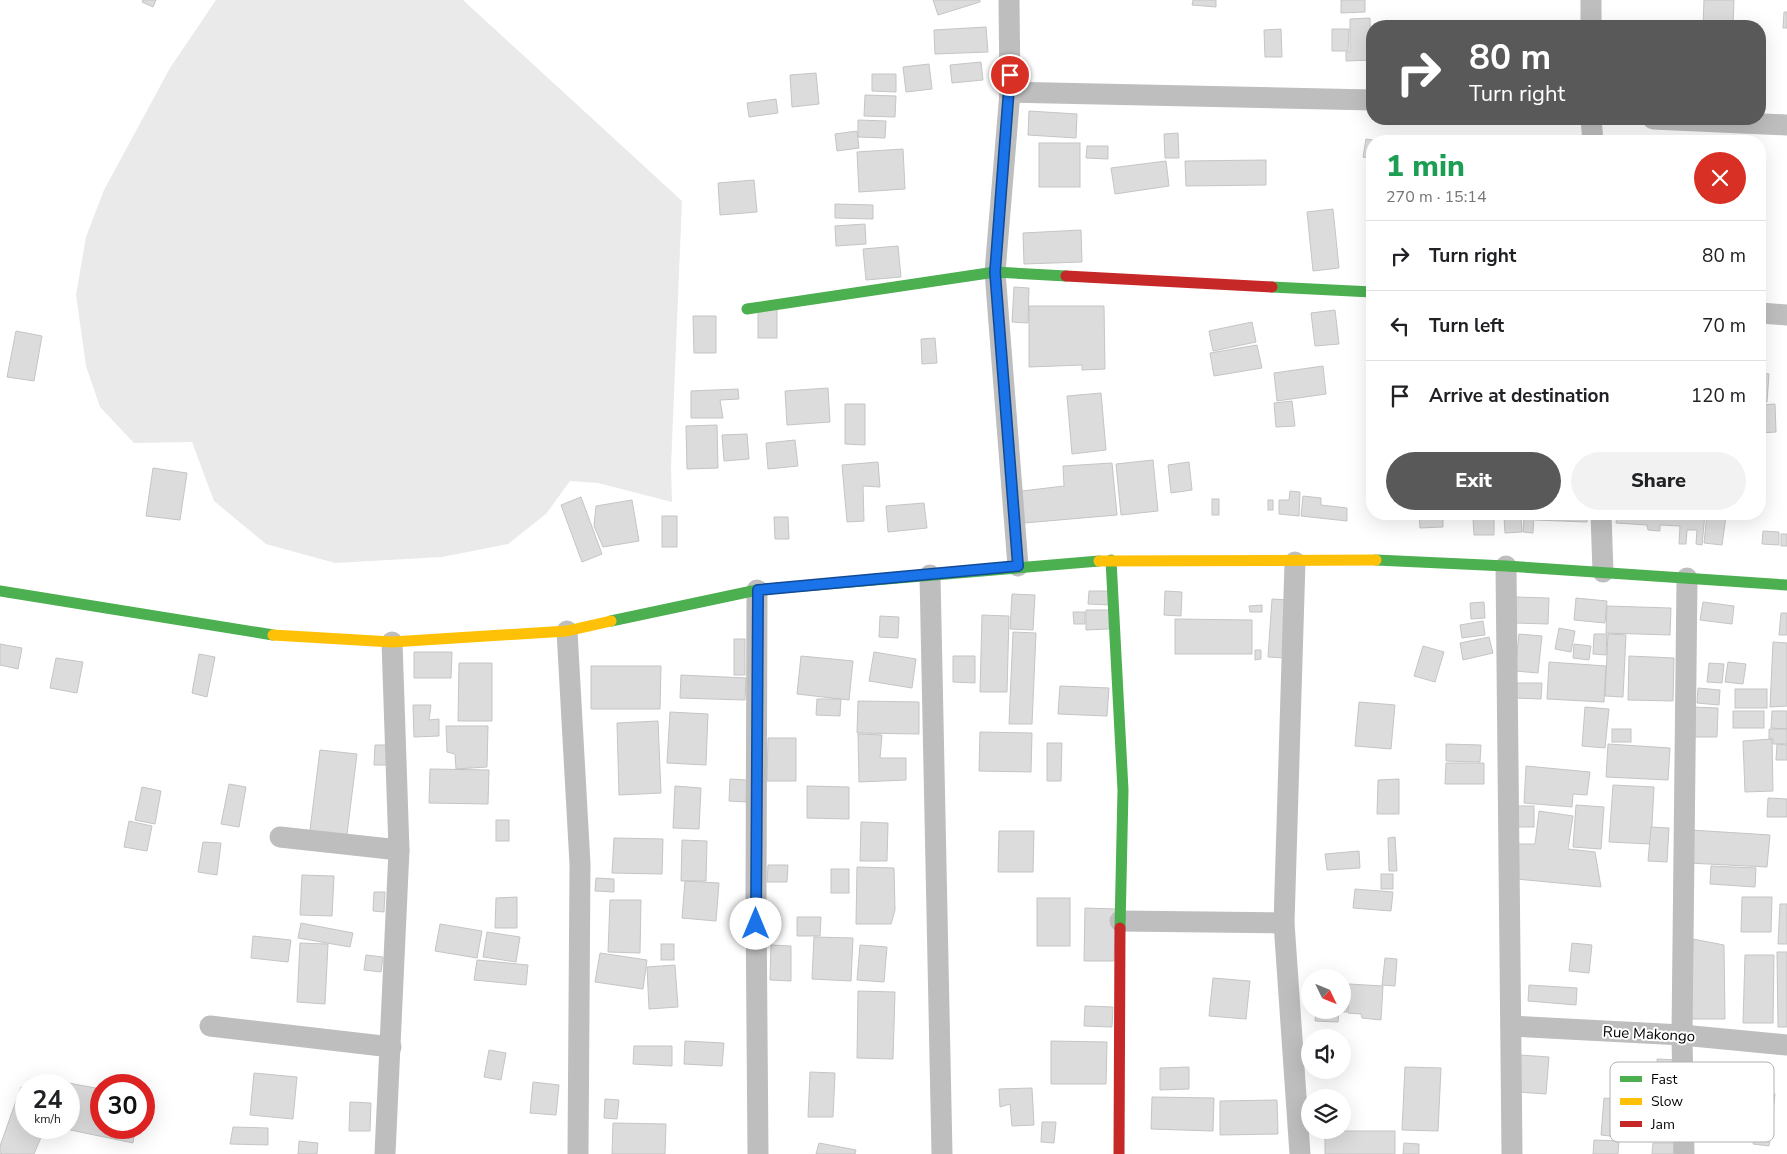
<!DOCTYPE html>
<meta charset="utf-8">
<style>
body{margin:0;font-family:"Nunito Sans",sans-serif;background:#f2f2f2;color:#202124;height:100vh;display:flex;flex-direction:column;font-size:19px;white-space:nowrap}
*{box-sizing:border-box;margin:0}
p{font-size:16px;color:#757577}
.icon{flex:none;width:28px;height:28px;fill:none;stroke:currentColor;stroke-width:2;stroke-linecap:round;stroke-linejoin:round}
.map{position:relative;flex:1;overflow:hidden}
.drawer{position:absolute;left:1366px;top:135px;width:400px;height:385px;display:flex;flex-direction:column;background:#fff;border-radius:20px;box-shadow:0 5px 20px #0002}
.drawer>*{flex:none}
.guide{position:absolute;left:1366px;top:20px;width:400px;height:105px;border-radius:20px;box-shadow:0 5px 20px #0002;background:#595959;color:#fff;overflow:hidden}
.needle{width:32px;rotate:133deg}
.controls{position:absolute;left:1301px;top:969px;display:grid;gap:10px}
.controls a{display:grid;place-items:center;width:50px;height:50px;border-radius:50%;background:#fff;box-shadow:0 5px 20px #0002;font-size:25px}
.speed{position:absolute;left:15px;top:1074px;display:flex;gap:10px;font-size:25px;font-weight:700;text-align:center}
.speed>*{display:grid;place-content:center;width:65px;height:65px;border-radius:50%;background:#fff;box-shadow:0 5px 20px #0002;line-height:1}
.speed small{font-size:12px;font-weight:400}
.speed .limit{border:8px solid #d22;background:#fff;color:#111}
.pin{position:absolute;display:grid;place-items:center;width:42px;height:42px;color:#fff;margin:-21px;border:2px solid #fff;border-radius:50%;box-shadow:0 1px 5px #0007}
.me{position:absolute;width:55px;margin:-28px;rotate:0deg;stroke-linejoin:round;filter:drop-shadow(0 0 4px #0008)}
.turn{display:flex;align-items:center;gap:18px;height:105px;padding:0 20px;font-size:22px}
.turn .icon{width:65px;height:65px;stroke-width:2.5}
.turn b{display:block;font-size:35px;line-height:42px}
.round{display:grid;place-items:center;flex:none;width:52px;height:52px;border-radius:26px;background:#f2f2f2}
.head{display:flex;align-items:center;justify-content:space-between;height:85px;padding:0 20px}
h1{font-size:30px;font-weight:800;line-height:38px;color:#1e9e55}
.action{display:flex;gap:10px;margin-top:auto;padding:10px 20px}
.action a{flex:1;height:58px;border-radius:30px;background:#595959;color:#fff;font-size:20px;font-weight:800;line-height:58px;text-align:center}
.action a+a{background:#f2f2f2;color:#202124}
ul{padding:0;list-style:none}
li{display:flex;align-items:center;gap:15px;height:70px;padding:0 20px;border-top:1px solid #e0e0e0}
li div{flex:1}
li b{display:block;font-size:19px}
li em{font-style:normal}
.map>svg:first-child{display:block}
</style>
<div class="map">
<svg width="1787" height="1154" viewBox="0 0 1787 1154">
<rect width="100%" height="100%" fill="#fff"/>
<polygon fill="#eaeaea" points="216,0 463,0 682,201 671,466 672,502 598,483 570,481 546,514 508,544 442,557 335,563 266,544 214,501 192,442 134,443 100,407 86,366 76,295 86,237 104,190 170,68"/>
<g fill="#dcdcdc" stroke="#c5c5c5">
<polygon points="143,0 156,0 153,7 142,2"/>
<polygon points="933,0 980,0 980,2 938,15"/>
<polygon points="1193,0 1216,0 1216,7 1192,5"/>
<polygon points="1341,0 1365,0 1365,12 1341,13"/>
<polygon points="1704,0 1734,0 1733,26 1703,26"/>
<polygon points="1784,12 1787,12 1787,28 1783,28"/>
<polygon points="1370,18 1371,60 1346,61 1346,52 1350,52 1350,19"/>
<polygon points="986,27 988,52 935,54 934,30"/>
<polygon points="1281,29 1282,57 1265,57 1264,30"/>
<polygon points="1332,29 1349,29 1348,51 1332,51"/>
<polygon points="981,62 983,80 952,83 950,65"/>
<polygon points="929,64 932,89 906,92 903,67"/>
<polygon points="816,73 819,104 792,107 790,75"/>
<polygon points="872,74 896,74 896,92 872,91"/>
<polygon points="865,95 896,96 895,117 864,116"/>
<polygon points="776,99 778,113 749,117 747,103"/>
<polygon points="1029,111 1077,114 1076,138 1028,135"/>
<polygon points="858,120 886,121 885,138 858,137"/>
<polygon points="857,131 859,148 837,151 835,134"/>
<polygon points="1178,133 1179,158 1165,158 1164,134"/>
<polygon points="1366,139 1378,141 1372,141 1372,159 1363,157"/>
<rect x="1039" y="143" width="41" height="44"/>
<polygon points="1087,146 1108,146 1108,159 1086,158"/>
<polygon points="903,149 905,189 859,192 857,152"/>
<polygon points="1266,160 1266,185 1186,186 1185,161"/>
<polygon points="1166,161 1169,186 1115,194 1111,168"/>
<polygon points="754,180 757,212 720,215 718,183"/>
<polygon points="835,204 873,205 873,219 835,218"/>
<polygon points="1333,209 1339,268 1313,271 1307,212"/>
<polygon points="865,224 866,244 836,246 835,226"/>
<polygon points="1081,230 1082,262 1024,264 1023,233"/>
<polygon points="898,246 901,277 866,280 863,249"/>
<polygon points="1014,287 1029,288 1028,323 1012,322"/>
<polygon points="1029,306 1104,306 1105,369 1082,370 1082,365 1029,367"/>
<rect x="758" y="309" width="19" height="29"/>
<polygon points="1335,310 1339,344 1315,346 1311,313"/>
<polygon points="693,316 716,316 716,353 694,353"/>
<polygon points="1252,322 1256,342 1213,351 1209,331"/>
<polygon points="16,331 42,336 34,381 7,377"/>
<polygon points="935,338 937,363 922,364 921,339"/>
<polygon points="1257,345 1262,368 1214,376 1210,353"/>
<polygon points="1323,366 1326,394 1277,401 1274,373"/>
<polygon points="1760,373 1769,374 1767,402 1760,402"/>
<polygon points="828,388 830,422 787,425 785,391"/>
<polygon points="738,389 739,399 720,400 723,418 691,418 691,391"/>
<polygon points="1101,393 1106,450 1072,454 1067,396"/>
<rect x="1368" y="395" width="4" height="40"/>
<polygon points="1292,401 1295,426 1276,427 1274,403"/>
<polygon points="845,404 865,404 865,445 845,444"/>
<polygon points="1775,404 1776,432 1760,433 1760,405"/>
<polygon points="717,425 718,468 687,469 686,426"/>
<polygon points="747,434 749,459 724,461 722,435"/>
<polygon points="795,440 798,466 768,469 766,443"/>
<polygon points="1153,460 1158,511 1121,515 1116,464"/>
<polygon points="878,462 880,487 863,486 864,521 847,522 842,465"/>
<polygon points="1189,462 1192,490 1171,493 1168,465"/>
<polygon points="1112,463 1117,515 1024,523 1022,491 1064,486 1063,466"/>
<polygon points="153,468 187,473 180,520 146,516"/>
<polygon points="1290,491 1300,492 1299,516 1279,514 1279,500 1289,500"/>
<polygon points="1303,496 1321,498 1321,505 1347,508 1347,521 1301,516"/>
<polygon points="581,497 602,554 582,562 561,505"/>
<rect x="1212" y="499" width="7" height="16"/>
<polygon points="632,500 639,541 603,547 594,526 596,506"/>
<rect x="1268" y="500" width="5" height="10"/>
<polygon points="924,503 927,528 888,532 886,506"/>
<polygon points="1419,514 1443,514 1443,527 1420,528"/>
<polygon points="1521,514 1534,514 1533,533 1523,532 1524,515"/>
<polygon points="1535,514 1587,514 1587,522 1535,520"/>
<polygon points="1617,514 1705,514 1702,545 1696,544 1697,530 1687,530 1686,544 1679,544 1680,526 1660,525 1660,531 1648,530 1647,525 1616,523"/>
<polygon points="1707,514 1726,516 1722,545 1704,543"/>
<rect x="662" y="516" width="15" height="31"/>
<polygon points="1521,516 1522,532 1505,533 1504,517"/>
<polygon points="774,517 788,517 789,539 775,539"/>
<polygon points="1473,519 1494,519 1494,535 1474,535"/>
<polygon points="1763,531 1779,532 1779,545 1762,544"/>
<rect x="1781" y="534" width="6" height="12"/>
<polygon points="1089,591 1111,591 1111,605 1088,604"/>
<polygon points="1165,591 1182,592 1181,616 1164,615"/>
<polygon points="1012,594 1035,595 1033,630 1010,629"/>
<polygon points="1515,597 1549,598 1548,624 1514,623"/>
<polygon points="1576,598 1607,601 1605,623 1574,620"/>
<polygon points="1272,599 1289,600 1285,658 1268,657"/>
<polygon points="1484,602 1485,618 1471,619 1470,603"/>
<polygon points="1703,602 1734,606 1732,624 1700,620"/>
<polygon points="1262,605 1262,612 1250,612 1249,606"/>
<polygon points="1607,606 1671,608 1670,635 1606,633"/>
<polygon points="1086,610 1109,610 1109,629 1086,630"/>
<polygon points="1073,612 1085,612 1085,624 1074,624"/>
<polygon points="1781,613 1787,613 1787,635 1779,635"/>
<polygon points="982,615 1009,616 1007,692 980,692"/>
<polygon points="880,616 899,617 898,638 879,637"/>
<polygon points="1175,619 1252,620 1252,654 1175,654"/>
<polygon points="1483,621 1485,635 1462,638 1460,625"/>
<polygon points="1559,628 1575,631 1571,652 1555,649"/>
<polygon points="1013,632 1036,633 1032,724 1009,724"/>
<polygon points="1519,634 1542,636 1538,673 1515,671"/>
<polygon points="1594,634 1607,634 1606,655 1593,654"/>
<polygon points="1608,634 1626,635 1623,697 1605,696"/>
<polygon points="1489,637 1493,653 1463,660 1460,643"/>
<rect x="734" y="639" width="11" height="36"/>
<polygon points="1773,642 1787,643 1787,706 1770,707"/>
<polygon points="0,644 22,648 18,669 0,665"/>
<polygon points="1574,644 1591,646 1589,660 1573,658"/>
<polygon points="1423,646 1444,652 1435,682 1414,676"/>
<polygon points="1255,650 1261,650 1261,659 1255,660"/>
<polygon points="414,652 452,652 451,678 414,678"/>
<polygon points="874,652 916,659 912,688 869,681"/>
<polygon points="199,654 215,657 207,697 192,693"/>
<polygon points="801,656 853,661 849,700 797,694"/>
<polygon points="953,656 975,656 975,683 953,682"/>
<polygon points="1629,656 1674,658 1673,701 1628,700"/>
<polygon points="56,658 83,662 77,693 50,688"/>
<polygon points="1549,662 1606,666 1604,702 1547,699"/>
<polygon points="1728,662 1746,664 1743,684 1725,682"/>
<polygon points="459,663 492,663 492,721 458,721"/>
<polygon points="1709,663 1724,664 1722,683 1707,682"/>
<polygon points="591,666 661,666 660,709 591,709"/>
<polygon points="681,675 746,678 745,700 680,698"/>
<polygon points="1515,683 1542,683 1541,699 1515,698"/>
<polygon points="1060,686 1109,688 1107,716 1058,714"/>
<polygon points="1698,688 1720,690 1719,705 1697,703"/>
<rect x="1735" y="689" width="32" height="19"/>
<polygon points="817,699 841,699 840,716 816,715"/>
<polygon points="858,701 919,702 919,734 857,733"/>
<polygon points="1359,702 1395,705 1391,749 1355,746"/>
<polygon points="413,705 431,705 429,720 439,719 439,736 414,737"/>
<polygon points="1585,707 1609,709 1605,748 1582,746"/>
<polygon points="1691,707 1718,708 1717,737 1690,737"/>
<rect x="1733" y="711" width="31" height="17"/>
<polygon points="1772,711 1787,711 1787,729 1771,728"/>
<polygon points="670,712 708,714 706,765 667,763"/>
<polygon points="658,721 661,793 619,795 617,723"/>
<polygon points="446,726 488,726 487,767 456,769 455,754 447,752"/>
<rect x="1612" y="729" width="19" height="13"/>
<polygon points="1769,729 1787,729 1787,744 1773,744 1773,739 1769,739"/>
<polygon points="980,732 1032,733 1031,772 979,771"/>
<polygon points="858,734 882,735 880,758 906,758 906,780 859,782"/>
<polygon points="768,738 796,738 796,781 767,781"/>
<polygon points="1772,739 1773,791 1745,792 1743,741"/>
<polygon points="1047,743 1062,743 1061,781 1047,781"/>
<polygon points="1446,744 1481,745 1480,762 1446,761"/>
<polygon points="1608,744 1670,748 1668,780 1606,777"/>
<polygon points="1777,744 1787,745 1787,760 1776,760"/>
<polygon points="375,745 389,745 388,765 374,765"/>
<polygon points="320,750 357,754 346,842 309,838"/>
<polygon points="1446,763 1484,763 1484,784 1445,784"/>
<polygon points="1526,766 1590,772 1587,795 1573,794 1572,807 1524,803"/>
<polygon points="430,769 489,770 488,804 429,803"/>
<polygon points="730,779 747,780 746,802 729,801"/>
<polygon points="1399,779 1399,814 1377,814 1378,780"/>
<polygon points="229,784 246,787 239,827 221,824"/>
<polygon points="1613,785 1654,787 1651,844 1609,842"/>
<polygon points="675,786 701,788 699,829 673,828"/>
<polygon points="807,786 849,787 849,819 807,818"/>
<polygon points="142,787 161,791 155,824 135,820"/>
<polygon points="1768,798 1787,799 1787,817 1767,817"/>
<polygon points="1576,805 1604,807 1601,849 1573,847"/>
<rect x="1510" y="806" width="24" height="21"/>
<polygon points="1539,811 1573,816 1568,849 1595,852 1601,887 1516,879 1518,844 1535,844"/>
<rect x="496" y="820" width="13" height="21"/>
<polygon points="129,821 152,826 147,851 124,847"/>
<polygon points="861,822 888,823 887,861 860,861"/>
<polygon points="1651,827 1669,828 1667,862 1648,861"/>
<polygon points="1691,830 1770,835 1767,867 1688,863"/>
<polygon points="999,831 1034,831 1033,872 998,872"/>
<polygon points="1395,837 1397,871 1389,871 1388,838"/>
<polygon points="614,838 663,839 662,874 612,873"/>
<polygon points="682,840 707,841 706,881 681,881"/>
<polygon points="203,842 221,843 217,875 198,872"/>
<polygon points="1359,851 1360,868 1327,870 1325,854"/>
<polygon points="768,865 788,865 787,882 767,882"/>
<polygon points="1711,866 1756,868 1755,887 1710,884"/>
<polygon points="857,867 894,868 895,910 891,924 856,924"/>
<rect x="831" y="869" width="18" height="24"/>
<rect x="1381" y="874" width="12" height="15"/>
<polygon points="302,875 334,876 332,916 300,915"/>
<polygon points="596,878 614,879 614,892 595,891"/>
<polygon points="685,881 719,883 716,921 682,918"/>
<polygon points="1355,889 1393,892 1391,911 1353,908"/>
<polygon points="374,892 385,892 384,912 373,911"/>
<polygon points="517,897 517,928 495,928 496,898"/>
<polygon points="1742,897 1772,897 1771,932 1741,932"/>
<rect x="1037" y="898" width="33" height="48"/>
<polygon points="610,900 641,900 640,953 608,952"/>
<polygon points="1780,904 1787,904 1787,944 1778,944"/>
<polygon points="1085,908 1116,909 1114,961 1084,961"/>
<polygon points="797,917 821,917 820,936 797,936"/>
<polygon points="301,923 353,933 350,947 298,938"/>
<polygon points="440,924 482,931 477,958 435,951"/>
<polygon points="487,932 520,937 516,962 483,957"/>
<polygon points="253,936 291,940 288,962 251,958"/>
<polygon points="814,937 853,938 851,981 812,979"/>
<polygon points="1693,939 1724,945 1725,1019 1691,1019"/>
<polygon points="300,943 328,944 325,1004 297,1002"/>
<polygon points="1572,943 1592,945 1589,973 1569,971"/>
<rect x="661" y="944" width="13" height="16"/>
<polygon points="771,945 791,946 791,981 770,980"/>
<polygon points="860,945 887,947 884,982 857,980"/>
<polygon points="1777,952 1787,952 1787,1027 1778,1027"/>
<polygon points="600,953 647,960 643,989 595,982"/>
<polygon points="366,955 383,957 381,972 364,970"/>
<polygon points="1745,955 1774,955 1773,1023 1743,1023"/>
<polygon points="1385,958 1397,959 1395,986 1382,985"/>
<polygon points="477,960 528,965 526,985 474,980"/>
<polygon points="675,965 678,1007 649,1009 647,967"/>
<polygon points="1213,978 1250,981 1246,1019 1209,1016"/>
<polygon points="1342,984 1348,984 1347,1012 1339,1012 1338,1022 1315,1021 1316,1010 1342,1010"/>
<polygon points="1349,984 1383,986 1381,1020 1362,1018 1361,1014 1348,1013"/>
<polygon points="1529,985 1577,988 1576,1005 1528,1001"/>
<polygon points="858,991 895,992 893,1059 857,1058"/>
<polygon points="1085,1006 1113,1007 1112,1027 1084,1026"/>
<polygon points="685,1041 724,1043 722,1066 684,1064"/>
<polygon points="1051,1041 1107,1042 1106,1084 1051,1084"/>
<polygon points="634,1046 672,1046 672,1066 633,1064"/>
<polygon points="489,1050 506,1053 501,1080 484,1077"/>
<polygon points="1520,1055 1549,1057 1546,1094 1517,1092"/>
<polygon points="1657,1059 1679,1060 1677,1079 1666,1078 1667,1072 1657,1071"/>
<polygon points="1189,1067 1189,1089 1160,1090 1160,1068"/>
<polygon points="1405,1067 1441,1068 1438,1131 1402,1130"/>
<polygon points="810,1072 835,1073 833,1117 808,1117"/>
<polygon points="254,1073 297,1077 293,1119 250,1115"/>
<polygon points="63,1082 101,1089 101,1128 135,1128 133,1143 61,1128 69,1128 69,1085 63,1085"/>
<polygon points="533,1082 559,1085 556,1115 530,1113"/>
<polygon points="21,1087 26,1089 26,1128 45,1128 34,1154 3,1154 0,1153 0,1146"/>
<polygon points="1032,1088 1034,1125 1012,1126 1010,1104 1000,1107 999,1089"/>
<polygon points="1760,1092 1775,1094 1771,1128 1756,1126"/>
<polygon points="1152,1097 1214,1098 1213,1131 1151,1129"/>
<polygon points="1604,1098 1623,1100 1619,1137 1601,1135"/>
<polygon points="605,1099 619,1100 617,1119 604,1118"/>
<polygon points="1277,1100 1278,1134 1220,1135 1220,1101"/>
<polygon points="350,1102 371,1103 370,1131 349,1131"/>
<polygon points="1042,1122 1056,1122 1054,1143 1041,1142"/>
<polygon points="613,1123 666,1124 665,1154 612,1154"/>
<polygon points="233,1127 268,1128 268,1145 230,1144"/>
<polygon points="1755,1128 1771,1130 1769,1146 1753,1144"/>
<rect x="1325" y="1131" width="70" height="23"/>
<polygon points="1594,1140 1619,1141 1618,1154 1593,1154"/>
<polygon points="299,1141 318,1143 317,1154 298,1154"/>
<polygon points="819,1143 856,1150 855,1154 816,1154"/>
<polygon points="1404,1143 1419,1144 1419,1154 1403,1154"/>
<polygon points="1653,1143 1674,1143 1674,1154 1652,1154"/>
</g>
<g fill="none" stroke-linecap="round" stroke-linejoin="round">
<g stroke="#bebebe" stroke-width="21">
<polyline points="1009,0 1010,92 995,272 1018,566"/>
<polyline points="1591,26 1591,0"/>
<polyline points="1010,92 1372,100"/>
<polyline points="1591,119 1593,141"/>
<polyline points="1653,119 1787,125"/>
<polyline points="1760,313 1787,315"/>
<polyline points="1601,514 1603,572"/>
<polyline points="1295,562 1284,923 1300,1154"/>
<polyline points="1506,566 1512,1154"/>
<polyline points="930,575 942,1154"/>
<polyline points="757,590 756,905 758,1154"/>
<polyline points="567,631 580,864 578,1154"/>
<polyline points="280,837 399,850"/>
<polyline points="1120,921 1284,923"/>
<polyline points="210,1026 391,1047"/>
<polyline points="1511,1026 1682,1035 1787,1045"/>
<polyline points="385,1154 399,850 392,642"/>
<polyline points="1684,1154 1682,1035 1687,578"/>
</g>
<g stroke="#4caf50" stroke-width="11">
<polyline points="1272,287 1372,292"/>
<polyline points="747,309 995,272 1066,276"/>
<polyline points="1111,560 1123,790 1120,928"/>
<polyline points="1376,560 1506,566 1787,585"/>
<polyline points="0,591 273,635"/>
<polyline points="611,621 757,590 1099,561"/>
</g>
<g stroke="#ffc107" stroke-width="11">
<polyline points="1099,561 1376,560"/>
<polyline points="273,635 392,642 567,631 611,621"/>
</g>
<g stroke="#c62828" stroke-width="11">
<polyline points="1066,276 1272,287"/>
<polyline points="1119,1154 1120,928"/>
</g>
</g>
<g fill="none" stroke-linecap="round" stroke-linejoin="round">
<g stroke="#114b97" stroke-width="12">
<polyline id="route" points="756,924 758,590 1018,566 995,272 1010,75"/>
</g>
<use href="#route" stroke="#1a73e8" stroke-width="9"/>
</g>
<g text-anchor="middle" stroke-width="4" stroke-linejoin="round" paint-order="stroke">
<g font-size="15" fill="#000" stroke="#fff">
<text transform="translate(1649 1034) rotate(3)" y="5">Rue Makongo</text>
</g>
</g>
<rect x="1610" y="1062" width="164" height="80" rx="8" fill="#fff" stroke="#b2b2b2" stroke-width="1"/>
<rect x="1620" y="1076" width="22" height="6" fill="#4caf50"/>
<rect x="1620" y="1098" width="22" height="7" fill="#ffc107"/>
<rect x="1620" y="1121" width="22" height="6" fill="#c62828"/>
<g font-size="14" fill="#000">
<text x="1651" y="1084">Fast</text>
<text x="1651" y="1106">Slow</text>
<text x="1651" y="1129">Jam</text>
</g>
</svg>
<div class="controls">
<a><svg class="needle" viewBox="-14 -14 28 28"><path d="M0-13l5 13h-10z" fill="#e53935"/><path d="M0 13l5-13h-10z" fill="#757577"/></svg></a>
<a><svg class="icon" aria-label="sound" viewBox="0 0 24 24"><path d="M4 9h4l5-4v14l-5-4H4zM17 9q2 3 0 6"/></svg></a>
<a><svg class="icon" aria-label="layers" viewBox="0 0 24 24"><path d="M12 4l9 5-9 5-9-5zM3 14l9 5 9-5"/></svg></a>
</div>
<div class="speed"><div>24<small>km/h</small></div><div class="limit">30</div></div>
<div class="pin" style="left:1010px;top:75px;background:#d93025"><svg class="icon" aria-label="arrive" viewBox="0 0 24 24"><path d="M6 21V4h12l-3 4 3 4H6"/></svg></div>
<svg class="me" style="left:756px;top:924px" viewBox="-20 -20 40 40"><circle r="19" fill="#fff"/><path d="M0-13L10 11 0 6-10 11z" fill="#1a73e8"/></svg>
<div class="guide">
<div class="turn"><svg class="icon" aria-label="right" viewBox="0 0 24 24"><path d="M7 20v-9h11M14 6l5 5-5 5"/></svg><div><b>80 m</b>Turn right</div></div>
</div>
<section class="drawer">
<div class="head"><div><h1>1 min</h1><p>270 m · 15:14</p></div><a class="round" style="background:#d93025;color:#fff"><svg class="icon" aria-label="close" viewBox="0 0 24 24"><path d="M6 6l12 12M18 6L6 18"/></svg></a></div>
<ul>
<li><svg class="icon" aria-label="right" viewBox="0 0 24 24"><path d="M7 20v-9h11M14 6l5 5-5 5"/></svg><div><b>Turn right</b></div><em>80 m</em></li>
<li><svg class="icon" aria-label="left" viewBox="0 0 24 24"><path d="M17 20v-9H6M10 6l-5 5 5 5"/></svg><div><b>Turn left</b></div><em>70 m</em></li>
<li><svg class="icon" aria-label="arrive" viewBox="0 0 24 24"><path d="M6 21V4h12l-3 4 3 4H6"/></svg><div><b>Arrive at destination</b></div><em>120 m</em></li>
</ul>
<div class="action"><a>Exit</a><a>Share</a></div>
</section>
</div>
